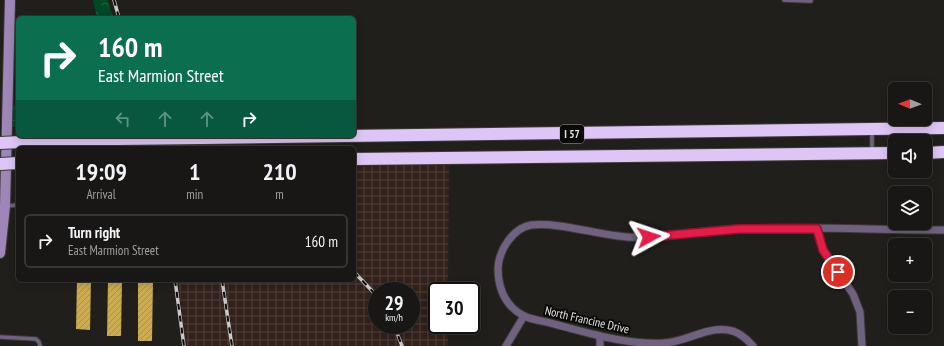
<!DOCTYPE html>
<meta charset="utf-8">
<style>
body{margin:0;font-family:"PT Sans Narrow",sans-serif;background:#252422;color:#f1f3f6;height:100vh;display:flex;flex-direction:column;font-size:15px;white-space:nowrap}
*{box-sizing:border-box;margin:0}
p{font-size:13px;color:#9f9fa0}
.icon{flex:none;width:22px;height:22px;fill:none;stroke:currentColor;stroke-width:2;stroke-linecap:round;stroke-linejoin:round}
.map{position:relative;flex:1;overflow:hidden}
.side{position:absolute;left:16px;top:146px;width:340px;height:136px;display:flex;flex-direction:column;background:#181715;border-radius:6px;box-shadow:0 2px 10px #0003,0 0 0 1px #363634}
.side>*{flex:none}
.top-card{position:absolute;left:16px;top:16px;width:340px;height:122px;border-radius:6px;box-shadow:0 2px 10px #0003,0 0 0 1px #363634;background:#0b6e4f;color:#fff;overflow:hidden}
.needle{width:26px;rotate:271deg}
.tools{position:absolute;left:888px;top:82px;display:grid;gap:8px}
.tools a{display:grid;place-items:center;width:44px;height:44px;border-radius:6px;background:#181715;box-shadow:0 2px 10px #0003,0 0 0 1px #363634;font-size:20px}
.speed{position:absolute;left:368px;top:282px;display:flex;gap:8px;font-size:20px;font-weight:700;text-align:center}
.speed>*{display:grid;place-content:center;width:52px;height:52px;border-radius:50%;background:#181715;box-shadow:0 2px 10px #0003,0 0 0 1px #363634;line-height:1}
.speed small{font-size:10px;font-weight:400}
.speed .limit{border:2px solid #111;border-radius:6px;background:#fff;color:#111}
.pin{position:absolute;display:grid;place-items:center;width:34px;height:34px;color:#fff;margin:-17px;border:2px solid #fff;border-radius:50%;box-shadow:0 1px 4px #0007}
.me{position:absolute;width:44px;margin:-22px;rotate:85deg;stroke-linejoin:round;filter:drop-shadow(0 0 3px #0008)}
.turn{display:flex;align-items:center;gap:14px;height:84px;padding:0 16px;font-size:18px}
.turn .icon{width:52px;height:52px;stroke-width:2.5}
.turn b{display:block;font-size:28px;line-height:34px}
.lanes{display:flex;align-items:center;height:38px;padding:0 16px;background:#0003;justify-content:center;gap:20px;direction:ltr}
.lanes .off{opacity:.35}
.eta{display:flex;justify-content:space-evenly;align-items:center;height:68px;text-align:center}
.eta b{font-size:24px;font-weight:700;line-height:28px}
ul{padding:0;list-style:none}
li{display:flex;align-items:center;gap:12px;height:54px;margin:0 8px 6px;padding:0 8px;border:2px solid #363634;border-radius:6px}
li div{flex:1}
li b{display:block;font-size:15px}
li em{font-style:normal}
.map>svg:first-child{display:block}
</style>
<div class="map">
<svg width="944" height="346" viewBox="0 0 944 346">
<defs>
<pattern id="industrial-grid" width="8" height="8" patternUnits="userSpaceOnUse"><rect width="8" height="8" fill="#33211b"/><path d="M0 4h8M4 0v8" fill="none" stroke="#50413c"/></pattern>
<pattern id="forest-crowns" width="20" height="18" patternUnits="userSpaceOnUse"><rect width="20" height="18" fill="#014825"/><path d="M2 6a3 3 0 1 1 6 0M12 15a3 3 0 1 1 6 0" fill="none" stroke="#266244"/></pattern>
<pattern id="building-hatch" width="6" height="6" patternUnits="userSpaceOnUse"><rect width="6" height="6" fill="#ccac52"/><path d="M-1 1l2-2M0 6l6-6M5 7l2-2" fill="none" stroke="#aa924e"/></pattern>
</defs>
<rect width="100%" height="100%" fill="#201f1c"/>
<path fill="url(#industrial-grid)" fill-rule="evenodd" d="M449 164 448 291H437V325H448V346H186L178 280H354V167ZM377 291H411V325H377Z"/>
<g fill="url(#forest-crowns)">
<polygon points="93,0 108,0 113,18 97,18"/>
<polygon points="13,105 18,105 18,127 12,127"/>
</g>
<g fill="url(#building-hatch)">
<polygon points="77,280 91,280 90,330 76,329"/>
<polygon points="108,280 122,280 121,336 107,336"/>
<polygon points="138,280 153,280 152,341 138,341"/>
</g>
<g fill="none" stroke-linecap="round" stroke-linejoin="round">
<g stroke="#3c3b38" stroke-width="5.5">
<g id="service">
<polyline points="784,0 811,1"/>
<polyline points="872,131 872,151"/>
<polyline points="6,206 18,205"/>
<polyline points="0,337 36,339 39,342 40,346"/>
</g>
</g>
<g stroke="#3c3b38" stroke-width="9">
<g id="minor">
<polyline points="817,229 823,250 853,294 860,312 862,346"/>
<polyline points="506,346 524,316"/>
<polyline points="600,346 600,336"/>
<path d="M753 346C746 338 738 331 728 330 705 327 686 342 664 343 626 345 589 333 554 324 544 321 532 320 524 316 505 306 498 288 498 268 499 250 513 228 531 225 560 222 598 235 627 237 665 239 702 230 739 229 807 226 876 230 944 230"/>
</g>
</g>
<g stroke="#3c3b38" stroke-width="12">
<polyline id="secondary" points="0,253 5,206 10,0"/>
</g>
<g stroke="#3c3b38" stroke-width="14">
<g id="motorway">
<polyline points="201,138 944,128"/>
<polyline points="21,142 117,139"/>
<polyline points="925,153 944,152"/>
<polyline points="354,159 895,153"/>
</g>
</g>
<use href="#service" stroke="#706180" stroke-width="3.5"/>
<use href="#minor" stroke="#706180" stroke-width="7"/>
<use href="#secondary" stroke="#9f86b9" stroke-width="10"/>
<use href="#motorway" stroke="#ddc6f6" stroke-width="12"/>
<g stroke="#cac9c7" stroke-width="3.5">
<g id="rail">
<polyline points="114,0 119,18"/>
<polyline points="149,136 152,148"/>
<polyline points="156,136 159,148"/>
<polyline points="354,272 377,296"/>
<polyline points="175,280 184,346"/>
<polyline points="222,280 232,346"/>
<polyline points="394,325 402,346"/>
</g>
</g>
<use href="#rail" stroke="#090908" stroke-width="2" stroke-dasharray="6" stroke-linecap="butt"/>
<g stroke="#3c3b38" stroke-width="14" stroke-linecap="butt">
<g id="motorway-bridge">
<polyline points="117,139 201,138"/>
<polyline points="0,143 21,142"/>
<polyline points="0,164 18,163"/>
</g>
</g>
<use href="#motorway-bridge" stroke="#ddc6f6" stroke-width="12"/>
</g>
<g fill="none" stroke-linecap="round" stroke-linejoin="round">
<g stroke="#92132f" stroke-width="10">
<polyline id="route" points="649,237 739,229 817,229 823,250 838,272"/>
</g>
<use href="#route" stroke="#e11d48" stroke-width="7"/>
</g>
<g text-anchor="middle" stroke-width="4" stroke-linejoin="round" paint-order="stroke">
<rect fill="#090908" stroke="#a3a2a1" stroke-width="1" x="560" y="125" width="24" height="18" rx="3"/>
<g font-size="11" font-weight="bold" fill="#e5e4e2">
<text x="572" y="138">I 57</text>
</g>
<g font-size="12" fill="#e5e4e2" stroke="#090908">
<text transform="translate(587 320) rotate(13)" y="4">North Francine Drive</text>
</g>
</g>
</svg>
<div class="tools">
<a><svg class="needle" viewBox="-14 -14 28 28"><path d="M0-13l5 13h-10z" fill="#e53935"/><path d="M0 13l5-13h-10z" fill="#9f9fa0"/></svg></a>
<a><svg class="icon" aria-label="sound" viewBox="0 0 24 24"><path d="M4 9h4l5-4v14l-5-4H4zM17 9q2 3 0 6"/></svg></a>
<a><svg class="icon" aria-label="layers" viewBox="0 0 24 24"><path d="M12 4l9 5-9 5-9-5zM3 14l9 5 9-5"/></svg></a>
<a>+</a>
<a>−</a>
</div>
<div class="speed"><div>29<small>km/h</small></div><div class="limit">30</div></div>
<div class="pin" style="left:838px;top:272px;background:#d93025"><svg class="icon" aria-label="arrive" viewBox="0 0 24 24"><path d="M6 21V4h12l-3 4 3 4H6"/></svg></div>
<svg class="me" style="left:649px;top:237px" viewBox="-20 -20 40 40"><path d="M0-17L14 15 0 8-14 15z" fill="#e11d48" stroke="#fff" stroke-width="4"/></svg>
<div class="top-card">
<div class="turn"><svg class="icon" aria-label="right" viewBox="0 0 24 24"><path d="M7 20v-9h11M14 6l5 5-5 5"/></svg><div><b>160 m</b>East Marmion Street</div></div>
<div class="lanes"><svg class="icon off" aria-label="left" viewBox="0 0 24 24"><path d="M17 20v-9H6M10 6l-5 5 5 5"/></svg><svg class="icon off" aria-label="ahead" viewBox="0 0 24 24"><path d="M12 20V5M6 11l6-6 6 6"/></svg><svg class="icon off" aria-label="ahead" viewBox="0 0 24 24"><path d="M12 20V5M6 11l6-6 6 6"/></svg><svg class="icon" aria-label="right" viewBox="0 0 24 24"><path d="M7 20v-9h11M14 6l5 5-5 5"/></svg></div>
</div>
<section class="side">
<div class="eta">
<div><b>19:09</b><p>Arrival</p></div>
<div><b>1</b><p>min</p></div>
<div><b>210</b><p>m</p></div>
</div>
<ul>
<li><svg class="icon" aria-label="right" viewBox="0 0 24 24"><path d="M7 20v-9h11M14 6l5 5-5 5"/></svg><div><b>Turn right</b><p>East Marmion Street</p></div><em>160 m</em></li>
</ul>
</section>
</div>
